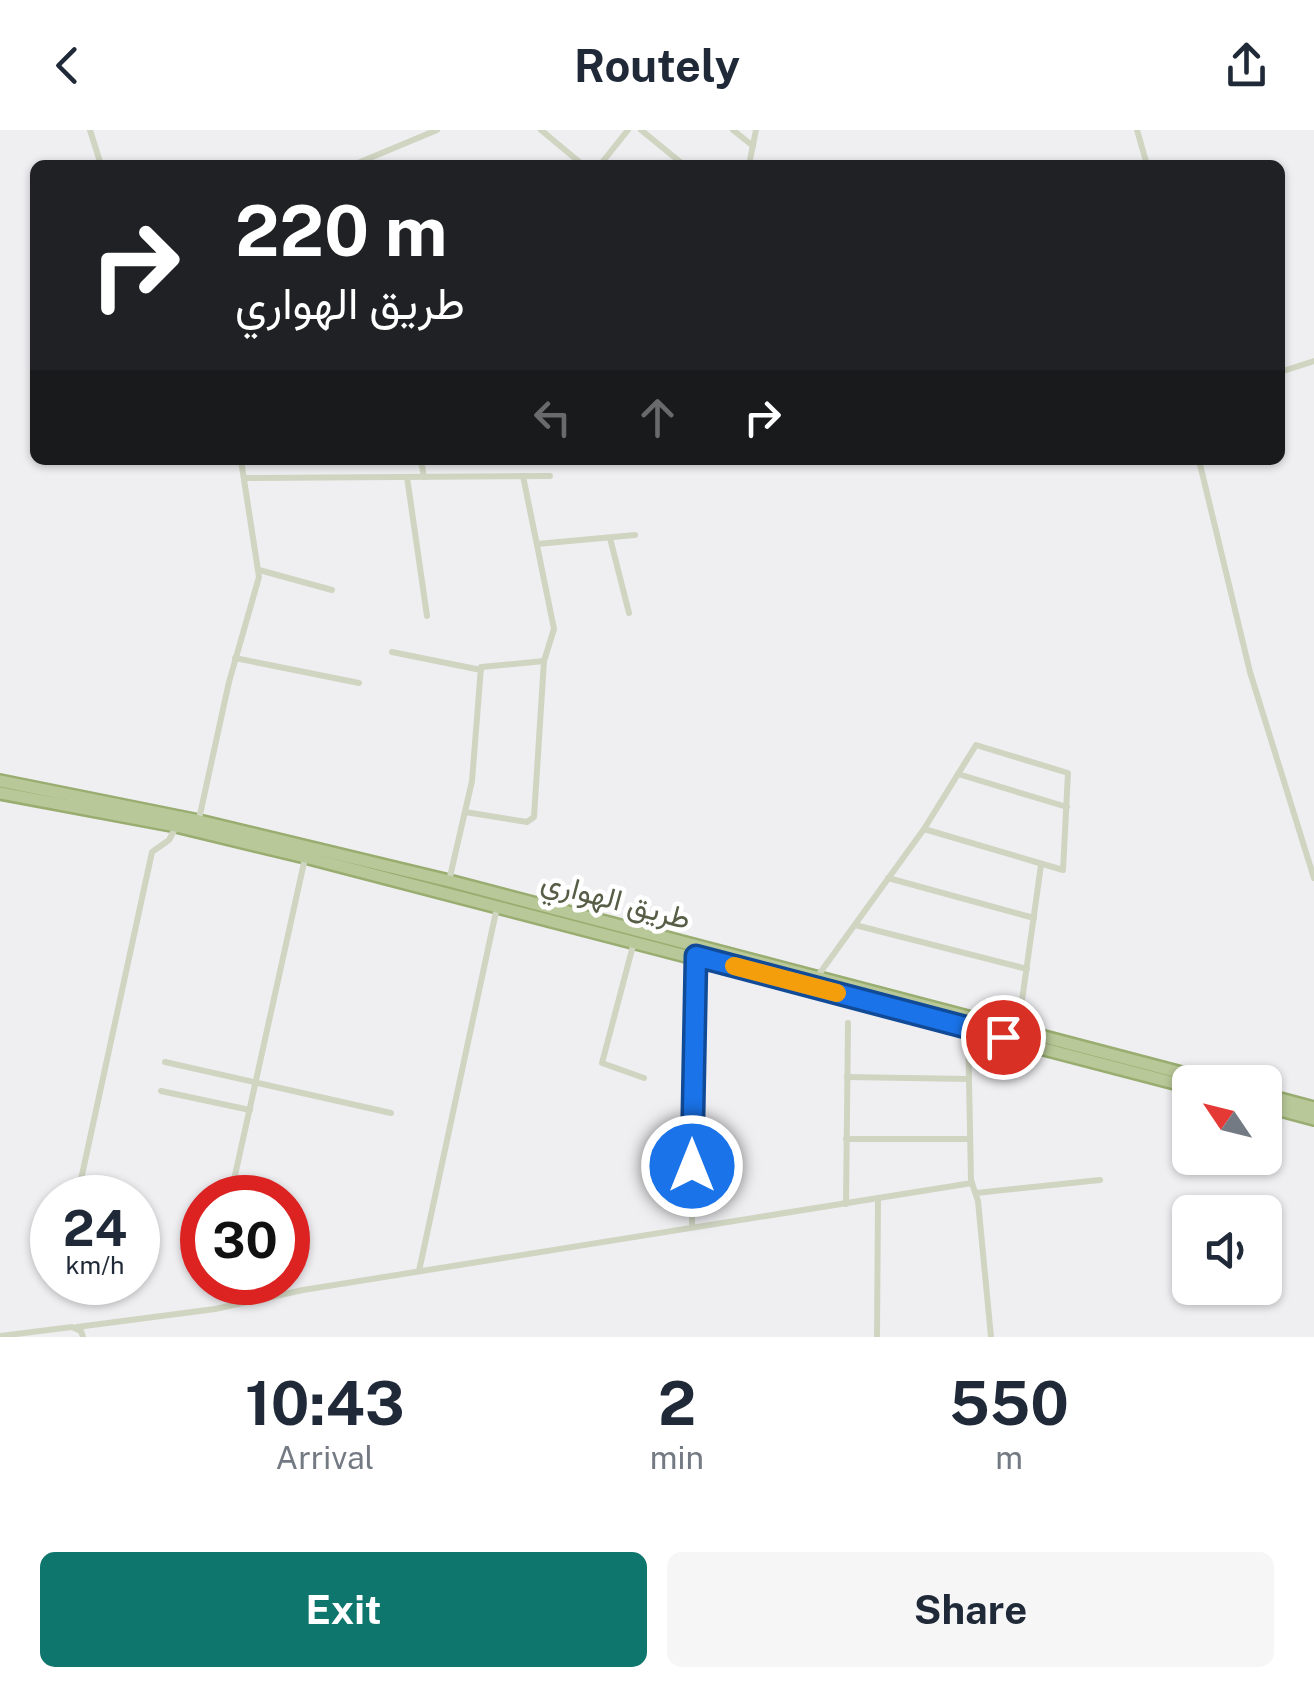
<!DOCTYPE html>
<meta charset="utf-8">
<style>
body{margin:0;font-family:"Public Sans",Vazirmatn,sans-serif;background:#f6f6f7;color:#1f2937;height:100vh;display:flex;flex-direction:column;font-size:38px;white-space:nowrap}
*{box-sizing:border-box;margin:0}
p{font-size:32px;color:#747a83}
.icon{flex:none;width:55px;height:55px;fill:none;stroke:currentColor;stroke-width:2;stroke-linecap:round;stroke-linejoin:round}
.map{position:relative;height:1207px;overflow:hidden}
.details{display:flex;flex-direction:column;background:#fff;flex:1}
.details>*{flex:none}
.top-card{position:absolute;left:30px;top:30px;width:1255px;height:305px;border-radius:15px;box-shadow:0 2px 8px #0004;background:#202124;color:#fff;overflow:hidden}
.needle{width:65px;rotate:305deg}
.tools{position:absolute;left:1172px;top:935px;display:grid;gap:20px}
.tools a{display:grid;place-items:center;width:110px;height:110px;border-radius:15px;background:#fff;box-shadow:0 2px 8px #0004;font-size:50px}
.speed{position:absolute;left:30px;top:1045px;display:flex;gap:20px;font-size:50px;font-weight:700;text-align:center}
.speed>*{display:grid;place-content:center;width:130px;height:130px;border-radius:50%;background:#fff;box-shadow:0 2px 8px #0004;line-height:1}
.speed small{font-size:25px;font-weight:400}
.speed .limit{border:15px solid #d22;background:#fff;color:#111}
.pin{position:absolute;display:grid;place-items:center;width:85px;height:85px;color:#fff;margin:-42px;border:5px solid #fff;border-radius:50%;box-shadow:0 2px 10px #0007}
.me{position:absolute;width:110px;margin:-55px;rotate:0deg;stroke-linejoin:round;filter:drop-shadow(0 0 8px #0008)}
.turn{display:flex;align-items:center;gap:35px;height:210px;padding:0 40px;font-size:45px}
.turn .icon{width:130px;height:130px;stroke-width:2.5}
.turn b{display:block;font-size:70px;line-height:85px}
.lanes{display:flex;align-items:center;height:95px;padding:0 40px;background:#0003;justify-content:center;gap:50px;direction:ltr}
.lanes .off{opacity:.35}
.eta{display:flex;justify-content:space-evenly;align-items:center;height:170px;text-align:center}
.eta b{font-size:60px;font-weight:700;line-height:70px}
.action{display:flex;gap:20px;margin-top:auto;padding:20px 40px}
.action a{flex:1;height:115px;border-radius:15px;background:#0f766e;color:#fff;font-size:40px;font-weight:700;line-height:115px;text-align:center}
.action a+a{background:#f6f6f7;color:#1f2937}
header{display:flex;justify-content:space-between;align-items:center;height:130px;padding:0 40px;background:#fff;font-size:45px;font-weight:700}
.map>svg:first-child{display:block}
</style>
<header><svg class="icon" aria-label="back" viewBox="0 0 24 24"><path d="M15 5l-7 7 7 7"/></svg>Routely<svg class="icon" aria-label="share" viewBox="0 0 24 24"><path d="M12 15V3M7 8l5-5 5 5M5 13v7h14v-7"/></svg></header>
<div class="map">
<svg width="1314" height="1207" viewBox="0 0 1314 1207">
<rect width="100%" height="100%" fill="#efeff2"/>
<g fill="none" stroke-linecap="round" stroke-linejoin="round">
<g stroke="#98ad6f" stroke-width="16">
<g id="trunk">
<polyline points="0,651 199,691 449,751 1216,952"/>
<polyline points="0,663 176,696 305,727 1190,957"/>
<polyline points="1265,965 1314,978"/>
<polyline points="1265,976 1314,989"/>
</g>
</g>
<g stroke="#d0d5c2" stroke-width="6">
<polyline points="90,0 101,35"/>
<polyline points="541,0 583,35"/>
<polyline points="641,0 684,35"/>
<polyline points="733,0 753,16"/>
<polyline points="1137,0 1147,35"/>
<polyline points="353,35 437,0"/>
<polyline points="600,35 628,0"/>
<polyline points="749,35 756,0"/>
<polyline points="1280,242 1314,231"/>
<polyline points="421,330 424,347"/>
<polyline points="1199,330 1250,542 1314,748"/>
<polyline points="407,347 427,486"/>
<polyline points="245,348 550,346"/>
<polyline points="610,408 629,483"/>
<polyline points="537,414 635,405"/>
<polyline points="259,440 332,460"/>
<polyline points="392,522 481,540"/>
<polyline points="235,528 359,553"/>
<polyline points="958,644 1067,677"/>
<polyline points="465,682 527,692 534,687 544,531"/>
<polyline points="199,689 229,552 259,447 241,330"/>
<polyline points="888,748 1034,788"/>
<polyline points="449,751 472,651 481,537 544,531 554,499 523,346"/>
<polyline points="855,795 1027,839"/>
<polyline points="634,812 602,933 644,948"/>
<polyline points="817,847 924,699 976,615 1068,643 1063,740 924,699"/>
<polyline points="968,899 971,1050 978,1071 991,1207"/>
<polyline points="1018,899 1041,735"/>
<polyline points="165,932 391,983"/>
<polyline points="847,947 968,949"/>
<polyline points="161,961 250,980"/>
<polyline points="846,1009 969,1009"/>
<polyline points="976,1063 1100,1050"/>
<polyline points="77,1068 152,722 169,710 176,697"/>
<polyline points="230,1068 305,728"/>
<polyline points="846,1074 848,893"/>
<polyline points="692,1097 696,829"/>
<polyline points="419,1141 497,777"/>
<polyline points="77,1197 215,1179 303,1160 972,1053"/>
<polyline points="0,1206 72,1197 81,1201 83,1207"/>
<polyline points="877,1207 878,1069"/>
</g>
<use href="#trunk" stroke="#b9c898" stroke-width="11"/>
</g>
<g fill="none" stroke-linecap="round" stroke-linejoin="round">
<g stroke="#114b97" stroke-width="25">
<polyline id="route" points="692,1036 696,826 1003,907"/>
</g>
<use href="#route" stroke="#1a73e8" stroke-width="18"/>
<polyline stroke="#f59e0b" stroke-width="18" points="734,836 837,863"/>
</g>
<g text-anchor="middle" stroke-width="9" stroke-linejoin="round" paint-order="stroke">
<g font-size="30" fill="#575e46" stroke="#fff">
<text transform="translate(616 770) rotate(15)" y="10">طريق الهواري</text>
</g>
</g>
</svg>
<div class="tools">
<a><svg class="needle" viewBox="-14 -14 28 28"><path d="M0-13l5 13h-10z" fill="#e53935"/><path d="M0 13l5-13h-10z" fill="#747a83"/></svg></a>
<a><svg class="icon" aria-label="sound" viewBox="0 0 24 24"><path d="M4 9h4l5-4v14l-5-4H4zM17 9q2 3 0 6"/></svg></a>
</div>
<div class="speed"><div>24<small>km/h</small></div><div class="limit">30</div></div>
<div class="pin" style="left:1003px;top:907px;background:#d93025"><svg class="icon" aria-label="arrive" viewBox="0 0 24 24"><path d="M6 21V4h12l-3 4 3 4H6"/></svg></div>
<svg class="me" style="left:692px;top:1036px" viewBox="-20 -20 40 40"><circle r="17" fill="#1a73e8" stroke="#fff" stroke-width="3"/><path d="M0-11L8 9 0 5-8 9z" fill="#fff"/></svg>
<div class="top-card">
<div class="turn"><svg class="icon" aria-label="right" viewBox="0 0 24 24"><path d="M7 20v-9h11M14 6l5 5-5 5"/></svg><div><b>220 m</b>طريق الهواري</div></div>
<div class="lanes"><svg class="icon off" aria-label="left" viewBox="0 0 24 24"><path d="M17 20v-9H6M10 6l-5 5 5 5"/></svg><svg class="icon off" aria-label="ahead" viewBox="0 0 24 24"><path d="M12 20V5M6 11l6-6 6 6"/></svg><svg class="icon" aria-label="right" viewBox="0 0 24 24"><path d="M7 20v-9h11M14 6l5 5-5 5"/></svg></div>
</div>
</div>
<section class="details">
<div class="eta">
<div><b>10:43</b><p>Arrival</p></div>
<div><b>2</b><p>min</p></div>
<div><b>550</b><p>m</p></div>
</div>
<div class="action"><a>Exit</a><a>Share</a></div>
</section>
